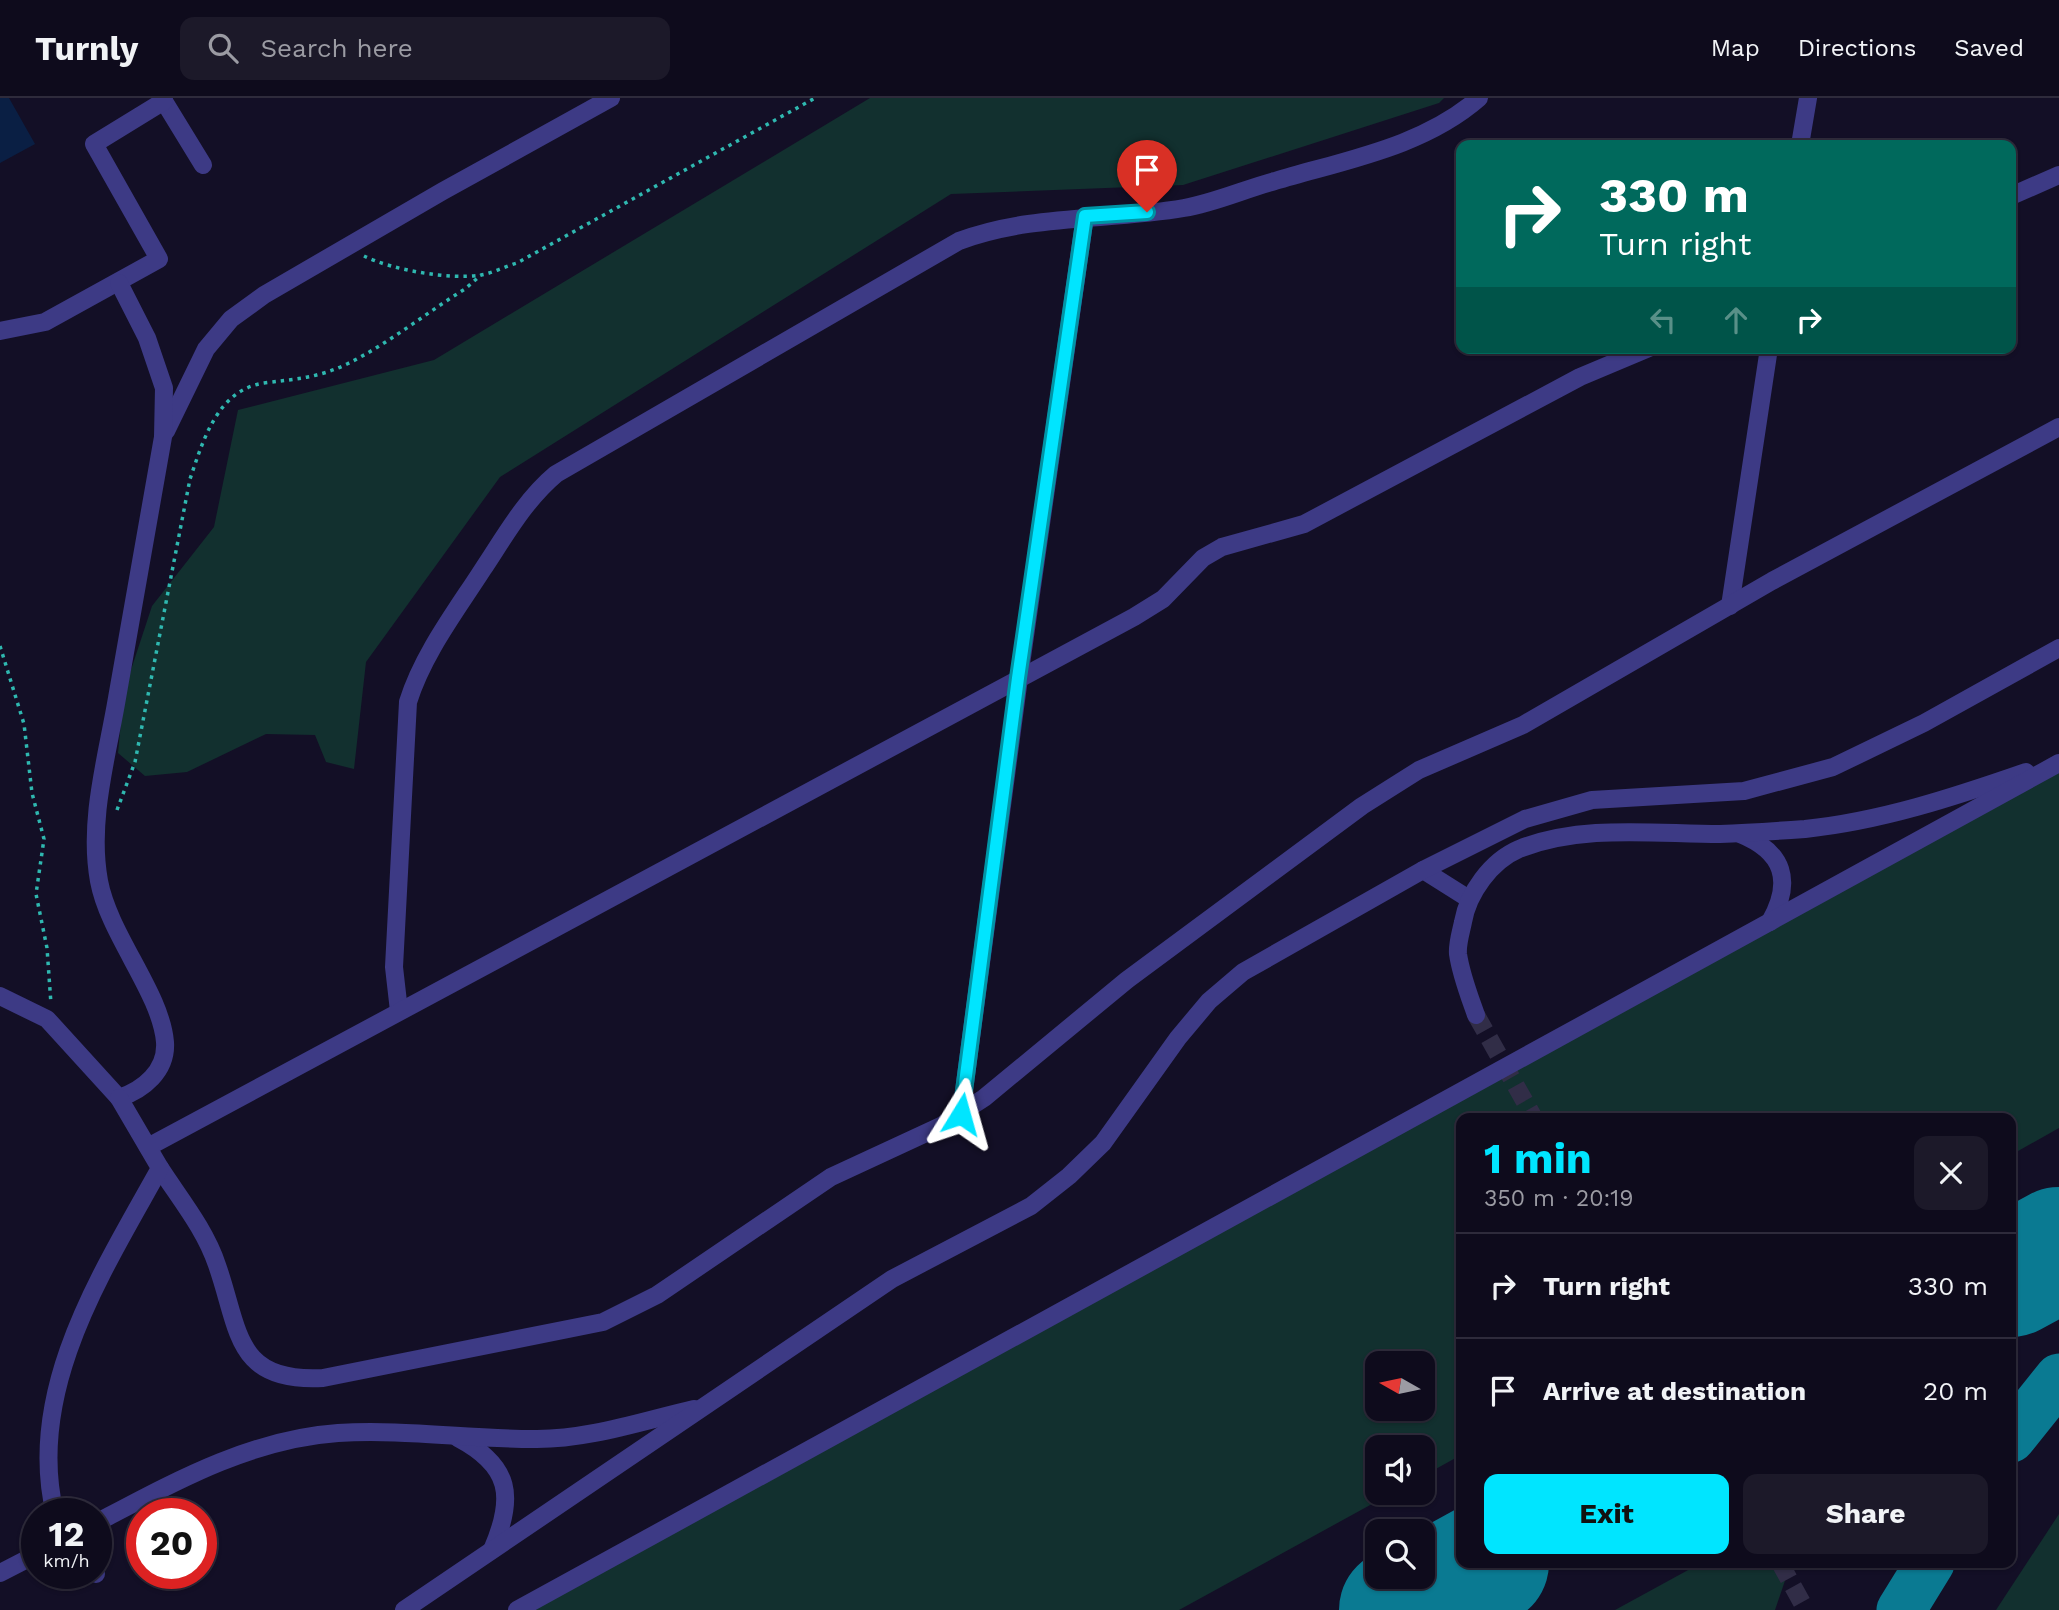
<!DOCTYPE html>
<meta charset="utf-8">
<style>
body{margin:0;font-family:"Work Sans",sans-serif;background:#1c1929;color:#f1f3f6;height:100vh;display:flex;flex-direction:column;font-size:26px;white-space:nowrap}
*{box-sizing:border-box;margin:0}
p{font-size:23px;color:#9b9ba3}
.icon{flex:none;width:38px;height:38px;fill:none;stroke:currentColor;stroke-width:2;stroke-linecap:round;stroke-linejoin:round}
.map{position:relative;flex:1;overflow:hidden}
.sheet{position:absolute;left:1456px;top:1015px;width:560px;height:455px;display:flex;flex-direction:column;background:#0e0b1c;border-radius:14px;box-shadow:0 2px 5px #0004,0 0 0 2px #2e2b3b}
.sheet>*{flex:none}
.hud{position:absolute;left:1456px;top:42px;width:560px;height:214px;border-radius:14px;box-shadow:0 2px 5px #0004,0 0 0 2px #2e2b3b;background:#00695c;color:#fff;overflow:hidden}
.needle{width:46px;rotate:279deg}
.buttons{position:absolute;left:1365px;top:1253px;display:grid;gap:14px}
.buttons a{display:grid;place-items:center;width:70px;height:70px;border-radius:14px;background:#0e0b1c;box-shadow:0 2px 5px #0004,0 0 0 2px #2e2b3b;font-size:35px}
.speed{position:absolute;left:21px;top:1400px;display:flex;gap:14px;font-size:35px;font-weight:700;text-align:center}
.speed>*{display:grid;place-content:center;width:91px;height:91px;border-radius:50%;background:#0e0b1c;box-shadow:0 2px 5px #0004,0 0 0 2px #2e2b3b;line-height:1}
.speed small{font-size:18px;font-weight:400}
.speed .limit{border:10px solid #d22;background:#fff;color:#111}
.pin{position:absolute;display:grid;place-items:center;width:60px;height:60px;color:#fff;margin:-72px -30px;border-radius:50% 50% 50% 0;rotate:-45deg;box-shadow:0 0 7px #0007}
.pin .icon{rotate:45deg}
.me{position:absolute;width:77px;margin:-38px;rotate:8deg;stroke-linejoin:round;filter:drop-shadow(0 0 5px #0008)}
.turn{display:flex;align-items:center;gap:24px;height:147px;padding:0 28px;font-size:32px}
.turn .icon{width:91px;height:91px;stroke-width:2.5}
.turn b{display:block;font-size:49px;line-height:60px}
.lanes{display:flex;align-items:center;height:66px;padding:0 28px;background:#0003;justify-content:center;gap:35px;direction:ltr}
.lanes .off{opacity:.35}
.round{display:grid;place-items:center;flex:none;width:74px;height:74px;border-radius:14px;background:#1c1929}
.head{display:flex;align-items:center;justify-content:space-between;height:119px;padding:0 28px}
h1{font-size:42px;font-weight:700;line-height:52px;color:#00e5ff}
.button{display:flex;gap:14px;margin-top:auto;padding:14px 28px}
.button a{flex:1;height:80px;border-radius:14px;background:#00e5ff;color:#111;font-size:28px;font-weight:700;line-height:80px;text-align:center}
.button a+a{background:#1c1929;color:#f1f3f6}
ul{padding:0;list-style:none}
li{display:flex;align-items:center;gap:21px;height:105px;padding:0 28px;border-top:2px solid #2e2b3b}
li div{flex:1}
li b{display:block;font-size:26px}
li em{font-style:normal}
header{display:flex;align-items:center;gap:42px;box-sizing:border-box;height:98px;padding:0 35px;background:#0e0b1c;border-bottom:2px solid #2e2b3b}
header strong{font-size:33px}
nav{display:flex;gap:38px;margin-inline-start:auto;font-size:24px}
.search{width:490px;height:63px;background:#1c1929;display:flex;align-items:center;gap:18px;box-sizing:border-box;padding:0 24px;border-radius:14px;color:#9b9ba3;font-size:26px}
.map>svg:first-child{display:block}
</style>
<header>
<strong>Turnly</strong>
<div class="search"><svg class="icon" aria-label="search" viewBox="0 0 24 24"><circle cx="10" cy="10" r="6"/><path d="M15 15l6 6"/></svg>Search here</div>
<nav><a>Map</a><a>Directions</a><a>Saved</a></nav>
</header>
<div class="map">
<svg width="2059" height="1512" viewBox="0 0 2059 1512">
<rect width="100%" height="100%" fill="#130f26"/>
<g fill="#12302f" fill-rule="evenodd">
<polygon points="870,0 1444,0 1439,5 1183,87 951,96 500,379 366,564 354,671 326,664 315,637 266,636 187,674 145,678 118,655 124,593 152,508 214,429 238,312 434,262"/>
<path d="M2059 665V1030L2011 1057V1020H1461V1357L1423 1378V1349H1377V1395H1392L1179 1512H517ZM1377 1265H1423V1311H1377Z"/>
<polygon points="2059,1416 2059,1512 1996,1512"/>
<polygon points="1701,1465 1791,1465 1775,1512 1615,1512"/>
</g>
<polygon fill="#0a1f44" points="0,0 9,0 35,46 0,65"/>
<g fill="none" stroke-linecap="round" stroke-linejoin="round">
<g stroke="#0a7a92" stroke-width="49">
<polyline points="2011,1340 2059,1280"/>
<polyline points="1901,1512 1930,1465"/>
</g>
<g stroke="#0a7a92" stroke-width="124">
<polyline points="2011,1177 2059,1151"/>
<polyline points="1401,1512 1487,1465"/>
</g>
<g stroke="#312d47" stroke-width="18" stroke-dasharray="18 9" stroke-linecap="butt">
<polyline points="1476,917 1534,1020"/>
<polyline points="1780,1465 1806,1512"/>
</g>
<g stroke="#2fb8b0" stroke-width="3.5" stroke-dasharray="3.5 5" stroke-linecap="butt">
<path d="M364 158C392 172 450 182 481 177 493 175 506 168 517 165L815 0"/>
<polyline points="0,548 24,626 32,695 44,741 36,796 47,850 51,906"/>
<path d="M117 712 135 664 190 381C203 343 217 292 264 285 295 281 318 280 347 266 388 246 426 215 465 191L481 177"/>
</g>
<g stroke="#3d3a85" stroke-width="18">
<polyline points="162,0 203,67"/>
<polyline points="1800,47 1808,0"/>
<polyline points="2011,98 2059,77"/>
<polyline points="0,233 45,224 159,161 94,46 164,3"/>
<polyline points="166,333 206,251 231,221 264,197 443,93 611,0"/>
<polyline points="1730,508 1769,250"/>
<path d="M1740 736C1784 754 1793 783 1770 824"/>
<polyline points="1423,772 1469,801"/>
<path d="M0 898 47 921 119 1000C143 992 167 973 165 944 161 895 109 837 99 783 88 723 107 659 117 600 132 513 147 426 163 339L164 290 147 240 119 185"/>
<path d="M399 913 394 869 408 604C423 556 456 513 483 471 505 438 525 402 556 376L959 143C1031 116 1109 123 1184 110 1214 105 1245 91 1275 83 1345 62 1423 49 1479 0"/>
<path d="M1476 917C1469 897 1461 877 1458 856 1457 846 1461 834 1463 824 1468 795 1491 763 1519 751 1582 726 1654 736 1720 736 1748 735 1777 733 1805 731 1881 723 1954 699 2026 674"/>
<polyline points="961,1015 1019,580 1085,118"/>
<polyline points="148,1049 1134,519 1163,501 1203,460 1222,449 1304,426 1580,279 1649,250"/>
<path d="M160 1070C180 1101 205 1131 217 1167 240 1232 234 1285 323 1280L603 1224 657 1197 831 1079 941 1028 984 1000 1127 882 1362 708 1419 672 1523 627 1772 483 2059 329"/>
<path d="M458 1340C511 1368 515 1399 492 1452"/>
<path d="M55 1416C25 1292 103 1173 160 1070L119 1000"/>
<path d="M96 1425C172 1385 250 1341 338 1335 403 1331 468 1341 533 1341 587 1342 642 1323 694 1311"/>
<polyline points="0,1475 37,1456"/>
<polyline points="95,1475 96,1476"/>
<polyline points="404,1512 892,1181 1031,1108 1069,1078 1103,1045 1178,940 1209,903 1243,874 1423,772 1525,721 1592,702 1744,693 1833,669 1924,625 2059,550"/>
<polyline points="517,1512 2059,665"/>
</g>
</g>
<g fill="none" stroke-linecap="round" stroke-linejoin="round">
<g stroke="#0095a6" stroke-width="18">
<polyline id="route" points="961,1016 1018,580 1085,118 1147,114"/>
</g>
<use href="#route" stroke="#00e5ff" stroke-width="12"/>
</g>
</svg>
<div class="buttons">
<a><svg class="needle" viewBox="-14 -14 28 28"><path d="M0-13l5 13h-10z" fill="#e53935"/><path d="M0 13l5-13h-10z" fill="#9b9ba3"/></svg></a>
<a><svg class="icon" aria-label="sound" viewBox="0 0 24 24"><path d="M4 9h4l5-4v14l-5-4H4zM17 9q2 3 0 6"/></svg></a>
<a><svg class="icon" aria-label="search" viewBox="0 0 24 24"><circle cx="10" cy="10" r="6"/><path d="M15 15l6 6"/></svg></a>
</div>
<div class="speed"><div>12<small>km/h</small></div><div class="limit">20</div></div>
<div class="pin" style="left:1147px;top:114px;background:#d93025"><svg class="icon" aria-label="arrive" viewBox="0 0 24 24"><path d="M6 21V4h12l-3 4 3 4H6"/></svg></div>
<svg class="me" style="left:961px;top:1016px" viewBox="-20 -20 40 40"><path d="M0-17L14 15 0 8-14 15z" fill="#00e5ff" stroke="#fff" stroke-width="4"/></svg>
<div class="hud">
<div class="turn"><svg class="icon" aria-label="right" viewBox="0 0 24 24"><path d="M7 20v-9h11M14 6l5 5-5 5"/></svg><div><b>330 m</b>Turn right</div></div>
<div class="lanes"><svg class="icon off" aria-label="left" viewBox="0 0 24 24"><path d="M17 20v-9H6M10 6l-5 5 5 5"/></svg><svg class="icon off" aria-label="ahead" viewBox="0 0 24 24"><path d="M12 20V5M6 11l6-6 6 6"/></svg><svg class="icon" aria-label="right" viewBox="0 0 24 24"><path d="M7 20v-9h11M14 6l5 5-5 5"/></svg></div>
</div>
<section class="sheet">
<div class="head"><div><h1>1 min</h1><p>350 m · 20:19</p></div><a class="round"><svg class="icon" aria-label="close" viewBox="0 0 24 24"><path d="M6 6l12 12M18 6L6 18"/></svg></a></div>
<ul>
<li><svg class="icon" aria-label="right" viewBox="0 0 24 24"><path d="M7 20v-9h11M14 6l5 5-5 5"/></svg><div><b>Turn right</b></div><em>330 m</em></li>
<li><svg class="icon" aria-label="arrive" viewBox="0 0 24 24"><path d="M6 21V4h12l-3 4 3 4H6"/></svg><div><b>Arrive at destination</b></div><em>20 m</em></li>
</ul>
<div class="button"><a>Exit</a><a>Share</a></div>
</section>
</div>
